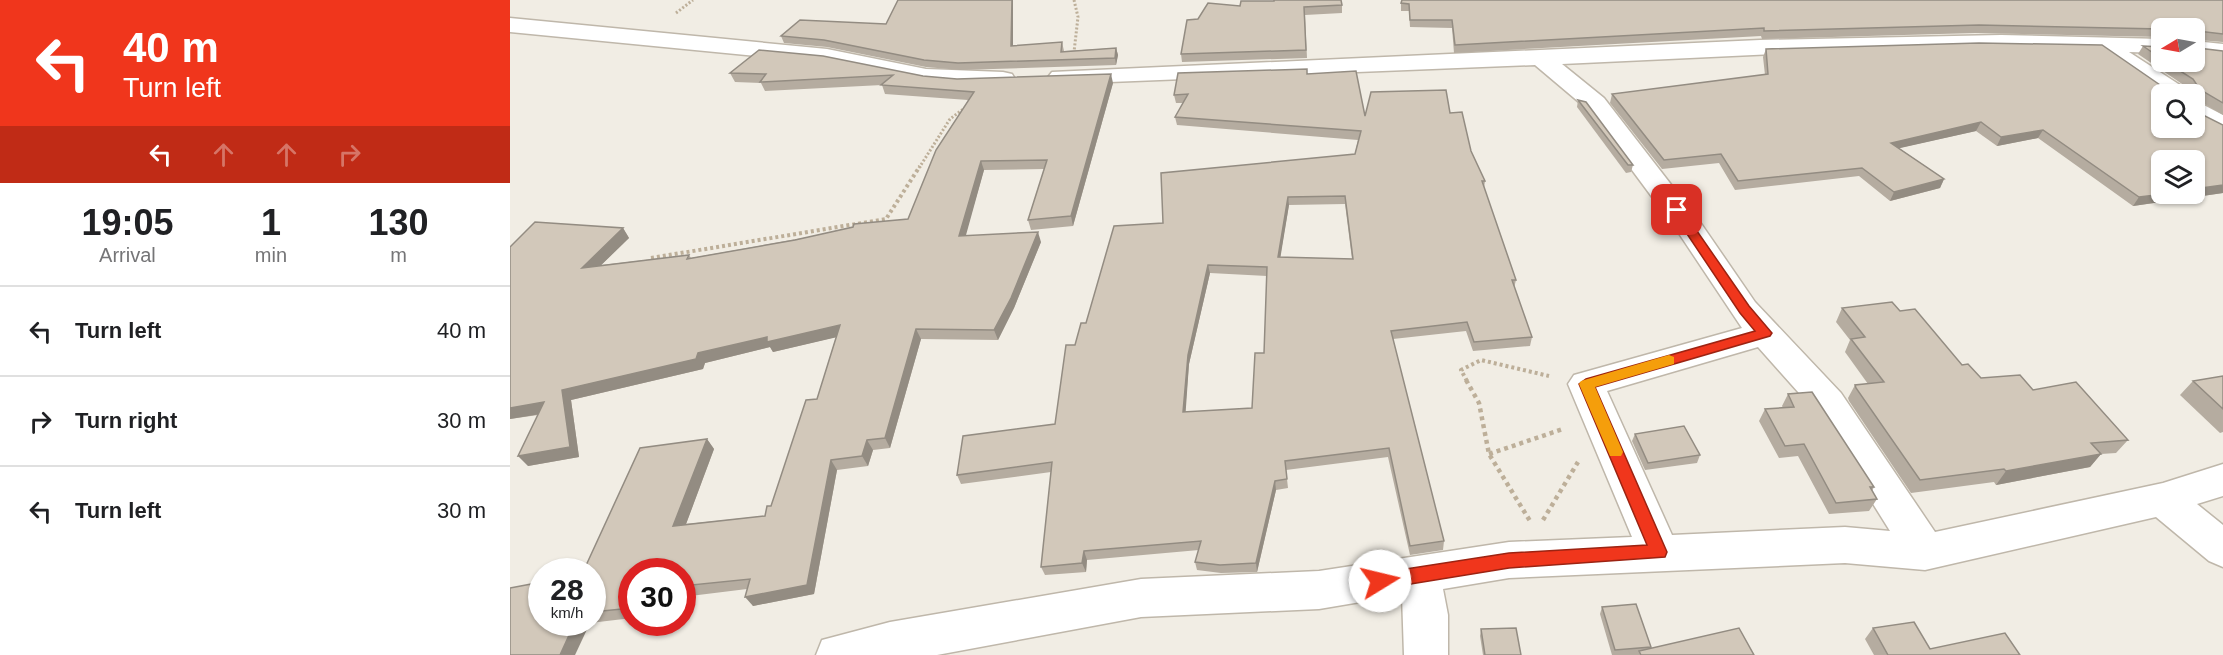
<!DOCTYPE html>
<style>
body{margin:0;font-family:Arial,sans-serif;background:#f6f6f6;color:#202124;height:100vh;display:flex;flex-direction:column;font-size:22px;white-space:nowrap}
*{box-sizing:border-box;margin:0}
p{font-size:20px;color:#757577}
.icon{flex:none;width:33px;height:33px;fill:none;stroke:currentColor;stroke-width:2;stroke-linecap:round;stroke-linejoin:round}
.map{position:relative;flex:1;overflow:hidden}
.drawer{display:flex;flex-direction:column;background:#fff;width:510px}
.drawer>*{flex:none}
.banner{background:#f0361c;color:#fff;overflow:hidden}
.needle{width:39px;rotate:260deg}
.controls{position:absolute;left:1641px;top:18px;display:grid;gap:12px}
.controls a{display:grid;place-items:center;width:54px;height:54px;border-radius:9px;background:#fff;box-shadow:0 2px 4px #0004;font-size:30px}
.speed{position:absolute;left:18px;top:558px;display:flex;gap:12px;font-size:30px;font-weight:700;text-align:center}
.speed>*{display:grid;place-content:center;width:78px;height:78px;border-radius:50%;background:#fff;box-shadow:0 2px 4px #0004;line-height:1}
.speed small{font-size:15px;font-weight:400}
.speed .limit{border:9px solid #d22;background:#fff;color:#111}
.pin{position:absolute;display:grid;place-items:center;width:51px;height:51px;color:#fff;margin:-26px;border-radius:12px;box-shadow:0 3px 9px #0006}
.me{position:absolute;width:66px;margin:-33px;rotate:81deg;stroke-linejoin:round;filter:drop-shadow(0 0 4px #0008)}
.turn{display:flex;align-items:center;gap:21px;height:126px;padding:0 24px;font-size:27px}
.turn .icon{width:78px;height:78px;stroke-width:2.5}
.turn b{display:block;font-size:42px;line-height:51px}
.lanes{display:flex;align-items:center;height:57px;padding:0 24px;background:#0003;justify-content:center;gap:30px;direction:ltr}
.lanes .off{opacity:.35}
.eta{display:flex;justify-content:space-evenly;align-items:center;height:102px;text-align:center}
.eta b{font-size:36px;font-weight:700;line-height:42px}
ul{padding:0;list-style:none}
li{display:flex;align-items:center;gap:18px;height:90px;padding:0 24px;border-top:2px solid #e0e0e0}
li div{flex:1}
li b{display:block;font-size:22px}
li em{font-style:normal}
main{display:flex;flex:1;min-height:0}
.map>svg:first-child{display:block}
</style>
<main>
<section class="drawer">
<div class="banner">
<div class="turn"><svg class="icon" aria-label="left" viewBox="0 0 24 24"><path d="M17 20v-9H6M10 6l-5 5 5 5"/></svg><div><b>40 m</b>Turn left</div></div>
<div class="lanes"><svg class="icon" aria-label="left" viewBox="0 0 24 24"><path d="M17 20v-9H6M10 6l-5 5 5 5"/></svg><svg class="icon off" aria-label="ahead" viewBox="0 0 24 24"><path d="M12 20V5M6 11l6-6 6 6"/></svg><svg class="icon off" aria-label="ahead" viewBox="0 0 24 24"><path d="M12 20V5M6 11l6-6 6 6"/></svg><svg class="icon off" aria-label="right" viewBox="0 0 24 24"><path d="M7 20v-9h11M14 6l5 5-5 5"/></svg></div>
</div>
<div class="eta">
<div><b>19:05</b><p>Arrival</p></div>
<div><b>1</b><p>min</p></div>
<div><b>130</b><p>m</p></div>
</div>
<ul>
<li><svg class="icon" aria-label="left" viewBox="0 0 24 24"><path d="M17 20v-9H6M10 6l-5 5 5 5"/></svg><div><b>Turn left</b></div><em>40 m</em></li>
<li><svg class="icon" aria-label="right" viewBox="0 0 24 24"><path d="M7 20v-9h11M14 6l5 5-5 5"/></svg><div><b>Turn right</b></div><em>30 m</em></li>
<li><svg class="icon" aria-label="left" viewBox="0 0 24 24"><path d="M17 20v-9H6M10 6l-5 5 5 5"/></svg><div><b>Turn left</b></div><em>30 m</em></li>
</ul>
</section>
<div class="map">
<svg width="1713" height="655" viewBox="0 0 1713 655">
<rect width="100%" height="100%" fill="#f1ede4"/>
<g fill="none" stroke-linecap="round" stroke-linejoin="round">
<g stroke="#bfb7aa" stroke-width="3">
<g id="minor">
<polygon points="0,18 317,49 416,69 493,72 502,74 505,79 502,84 493,86 416,83 317,63 0,32"/>
<path d="M1491 35 1652 39V53L1619 52 1676 89 1679 94 1652 95 1586 50 1491 48 1330 51 1052 64 1094 98 1190 222 1245 302 1331 393 1425 532 1653 483 1713 464V496L1687 504 1713 525V567L1699 561 1646 517 1415 570 1335 563 999 578 933 589 938 615V655H894L892 595 809 609 631 617 427 655H306L312 640 380 622 631 579 809 571 999 542 1122 537 1058 384 1064 375 1232 328 1168 232 1076 108 1025 65 550 84 542 82 538 77 542 72 1250 40ZM1248 347 1305 411 1380 531 1335 527 1162 535 1097 391Z"/>
<polygon points="1684,41 1713,44 1713,58 1684,55"/>
<polygon points="1684,100 1713,115 1713,134 1704,131 1684,119"/>
</g>
</g>
<g stroke="#bdaf99" stroke-width="3" stroke-dasharray="2 2" stroke-linecap="butt">
<polyline points="564,0 568,17 564,52"/>
<polyline points="166,13 183,0"/>
<polyline points="409,168 440,119 456,107"/>
</g>
<g stroke="#bdaf99" stroke-width="4" stroke-dasharray="3 3" stroke-linecap="butt">
<polyline points="141,258 376,219 410,166"/>
<polyline points="957,381 951,370 971,360 1039,376"/>
</g>
<g stroke="#bdaf99" stroke-width="4.5" stroke-dasharray="4 4" stroke-linecap="butt">
<polyline points="956,380 969,403 979,454 1020,521"/>
<polyline points="979,454 1053,429"/>
<polyline points="1033,520 1068,462"/>
</g>
<use href="#minor" fill="#fff" fill-rule="evenodd"/>
</g>
<g fill="#b5aca0" fill-rule="evenodd">
<polygon points="388,0 503,0 503,46 552,42 554,51 606,48 608,55 606,65 450,70 416,67 317,47 274,43 271,36 376,24"/>
<polygon points="1713,0 1713,42 1688,40 1688,48 1713,51 1713,115 1688,100 1689,113 1713,125 1713,193 1623,206 1528,138 1487,146 1466,131 1389,148 1434,179 1430,188 1380,201 1349,176 1225,190 1209,163 1152,169 1100,103 1102,94 1255,75 1253,57 1256,49 1656,89 1678,88 1628,54 1633,46 1652,47 1652,62 1684,62 1684,28 1652,28 1652,37 1465,33 1252,39 1251,36 944,53 942,28 900,27 899,11 891,11 891,3"/>
<polygon points="832,5 832,13 795,15 797,58 672,62 671,54 730,6"/>
<polygon points="249,50 413,76 447,79 603,83 563,226 521,230 518,220 534,169 474,170 455,236 531,242 504,308 488,340 411,339 380,448 363,450 358,466 327,470 304,594 243,606 237,589 172,597 172,572 122,572 122,618 80,623 32,622 82,622 82,572 197,439 204,449 176,524 255,516 261,506 307,399 326,337 263,352 260,347 195,363 193,369 61,400 69,457 18,466 28,415 0,419 0,248 113,228 119,238 91,265 179,255 181,258 398,219 458,100 375,94 372,85 255,91 251,83 225,82 220,73"/>
<path d="M797 74 855 116 940 113 961 151 975 181 974 188 1006 280 1004 288 1022 337 1020 346 963 351 956 331 883 339 934 541 933 550 900 555 878 457 776 470 778 488 766 490 747 572 711 573 687 570 685 562 689 550 577 560 576 572 535 575 531 567 541 472 451 484 447 475 545 424 565 345 576 323 653 223 845 154 848 140 667 125 665 117 673 103H666L664 95ZM835 204 842 259 770 257 779 205ZM700 273 757 276 754 353 742 408 675 412 679 364Z"/>
<polygon points="1068,100 1123,165 1121,172 1116,173 1067,107"/>
<polygon points="1332,308 1390,311 1452,365 1471,378 1523,390 1618,440 1606,453 1591,454 1580,467 1486,485 1484,482 1401,493 1339,401 1338,398 1345,385 1358,384 1335,352 1340,340 1326,322"/>
<polygon points="1713,376 1713,432 1710,433 1670,395 1683,381"/>
<polygon points="1278,394 1364,487 1362,491 1367,499 1359,511 1319,514 1288,456 1269,458 1249,421 1255,409 1273,408 1272,406"/>
<polygon points="1125,434 1190,455 1187,463 1135,470 1122,441"/>
<polygon points="1092,607 1141,647 1140,649 1244,655 1102,655 1090,614"/>
<polygon points="1363,628 1420,649 1510,655 1364,655 1355,639"/>
<polygon points="971,629 1011,655 973,655 970,636"/>
</g>
<g fill="#938c82">
<polygon points="502,0 503,0 503,53 501,46"/>
<polygon points="606,48 608,55 606,65 605,58"/>
<polygon points="601,74 603,83 563,226 561,216"/>
<polygon points="1471,122 1466,131 1377,151 1381,143"/>
<polygon points="1533,130 1528,138 1487,146 1491,137"/>
<polygon points="471,161 474,170 453,246 449,236"/>
<polygon points="1434,179 1430,188 1380,201 1384,192"/>
<polygon points="1713,185 1713,193 1623,206 1629,197 1654,194 1684,194 1684,189"/>
<polygon points="778,197 779,205 769,266 768,257"/>
<polygon points="113,228 119,238 79,277 72,268"/>
<polygon points="528,232 531,242 504,308 488,340 484,330"/>
<polygon points="698,265 700,273 679,364 675,421 673,412 678,355"/>
<polygon points="330,325 336,335 263,352 260,347 195,363 193,369 61,400 69,457 18,466 8,456 52,390 188,353 257,337"/>
<polygon points="406,329 411,339 380,448 375,438"/>
<polygon points="34,402 43,412 0,419 0,408"/>
<polygon points="197,439 204,449 172,535 163,526"/>
<polygon points="357,440 363,450 358,466 352,456"/>
<polygon points="1591,454 1580,467 1486,485 1496,471"/>
<polygon points="321,460 327,470 304,594 243,606 235,597"/>
<polygon points="765,481 766,490 747,572 746,563"/>
<polygon points="574,551 577,560 576,572 572,563"/>
<polygon points="65,622 80,623 65,655 50,655"/>
</g>
<g fill="#d2c8ba" stroke="#938c82" stroke-width="1.5" fill-rule="evenodd">
<polygon points="388,0 502,0 501,46 552,42 551,52 606,48 605,58 448,63 414,60 314,40 271,36 290,20 376,24"/>
<polygon points="764,0 831,0 832,5 794,7 796,50 671,54 677,20 688,19 698,3 730,6 731,1 764,1"/>
<path d="M892 0H1713V34L1688 31V48L1713 51V103L1691 90 1687 92 1689 113 1713 125V185L1684 189V160H1652V194H1654L1629 197 1533 130 1491 137 1471 122 1381 143 1434 179 1384 192 1352 168 1228 181 1211 154 1154 160 1102 94 1258 74 1256 49 1469 43 1592 45 1656 89 1685 88 1687 85 1683 79 1656 62H1684V28L1652 29 1469 25 1254 31V28L945 45 942 20H900L899 4 891 3ZM1652 94H1684V128H1652Z"/>
<polygon points="1633,46 1652,47 1652,59"/>
<polygon points="249,50 313,56 413,76 447,79 601,74 561,216 518,220 537,160 471,161 449,236 528,232 501,298 484,330 406,329 375,438 357,440 352,456 321,460 297,585 235,597 240,579 172,586 172,572 122,572 122,608 82,612 82,572 73,572 130,448 197,439 163,526 255,516 257,506 261,506 296,400 307,399 330,325 257,342 257,337 188,353 186,359 52,390 60,447 8,456 34,402 0,408 0,247 25,222 113,228 72,268 179,255 177,259 285,240 343,227 344,224 398,219 426,150 464,92 371,85 383,75 250,82 256,74 220,73"/>
<path d="M797 69V74L846 71 855 116 861 92 936 90 940 113 952 112 961 151 975 181H972L1006 280H1002L1022 337 964 342 957 322 881 331 934 541 900 546 879 448 775 461 777 479 765 481 746 563 710 565 685 562 691 541 574 551 572 563 531 567 542 462 447 475 453 436 545 424 556 345H565L571 323H576L604 226 653 223 651 173 845 154 851 131 665 117 678 94 664 95 668 73ZM835 196 843 259 768 257 778 197ZM698 265 757 267 754 353H745L742 408 673 412 678 355Z"/>
<polygon points="1068,100 1076,102 1123,165 1118,165"/>
<polygon points="1382,302 1390,311 1405,309 1452,365 1458,364 1471,378 1510,375 1523,390 1566,382 1618,440 1581,443 1591,454 1496,471 1494,469 1410,480 1346,388 1345,385 1374,382 1341,339 1355,337 1332,308"/>
<polygon points="1713,376 1713,409 1683,381"/>
<polygon points="1302,392 1364,487 1360,487 1367,499 1326,503 1294,444 1275,446 1255,409 1284,407 1278,394"/>
<polygon points="1174,426 1190,455 1138,463 1125,434"/>
<polygon points="32,582 32,622 65,622 50,655 0,655 0,588"/>
<polygon points="1126,604 1141,647 1105,650 1092,607"/>
<polygon points="1404,622 1420,649 1495,633 1510,655 1378,655 1363,628"/>
<polygon points="1006,628 1011,655 975,655 971,629"/>
<polygon points="1229,628 1244,655 1131,655 1129,651"/>
</g>
<polygon fill="#f0361c" stroke="#9c2312" stroke-width="1.5" points="1167,207 1171,208 1239,306 1262,333 1260,336 1085,387 1157,552 1155,557 999,568 870,589 863,586 861,581 863,575 870,573 999,553 1137,545 1069,384 1076,379 1245,331 1230,313 1161,210"/>
<polygon fill="#f59e0b" points="1159,355 1164,357 1164,364 1085,387 1113,452 1111,456 1100,456 1069,384 1071,381"/>
</svg>
<div class="controls">
<a><svg class="needle" viewBox="-14 -14 28 28"><path d="M0-13l5 13h-10z" fill="#e53935"/><path d="M0 13l5-13h-10z" fill="#757577"/></svg></a>
<a><svg class="icon" aria-label="search" viewBox="0 0 24 24"><circle cx="10" cy="10" r="6"/><path d="M15 15l6 6"/></svg></a>
<a><svg class="icon" aria-label="layers" viewBox="0 0 24 24"><path d="M12 4l9 5-9 5-9-5zM3 14l9 5 9-5"/></svg></a>
</div>
<div class="speed"><div>28<small>km/h</small></div><div class="limit">30</div></div>
<div class="pin" style="left:1167px;top:210px;background:#d93025"><svg class="icon" aria-label="arrive" viewBox="0 0 24 24"><path d="M6 21V4h12l-3 4 3 4H6"/></svg></div>
<svg class="me" style="left:870px;top:581px" viewBox="-20 -20 40 40"><circle r="19" fill="#fff"/><path d="M0-13L10 11 0 6-10 11z" fill="#f0361c"/></svg>
</div>
</main>
